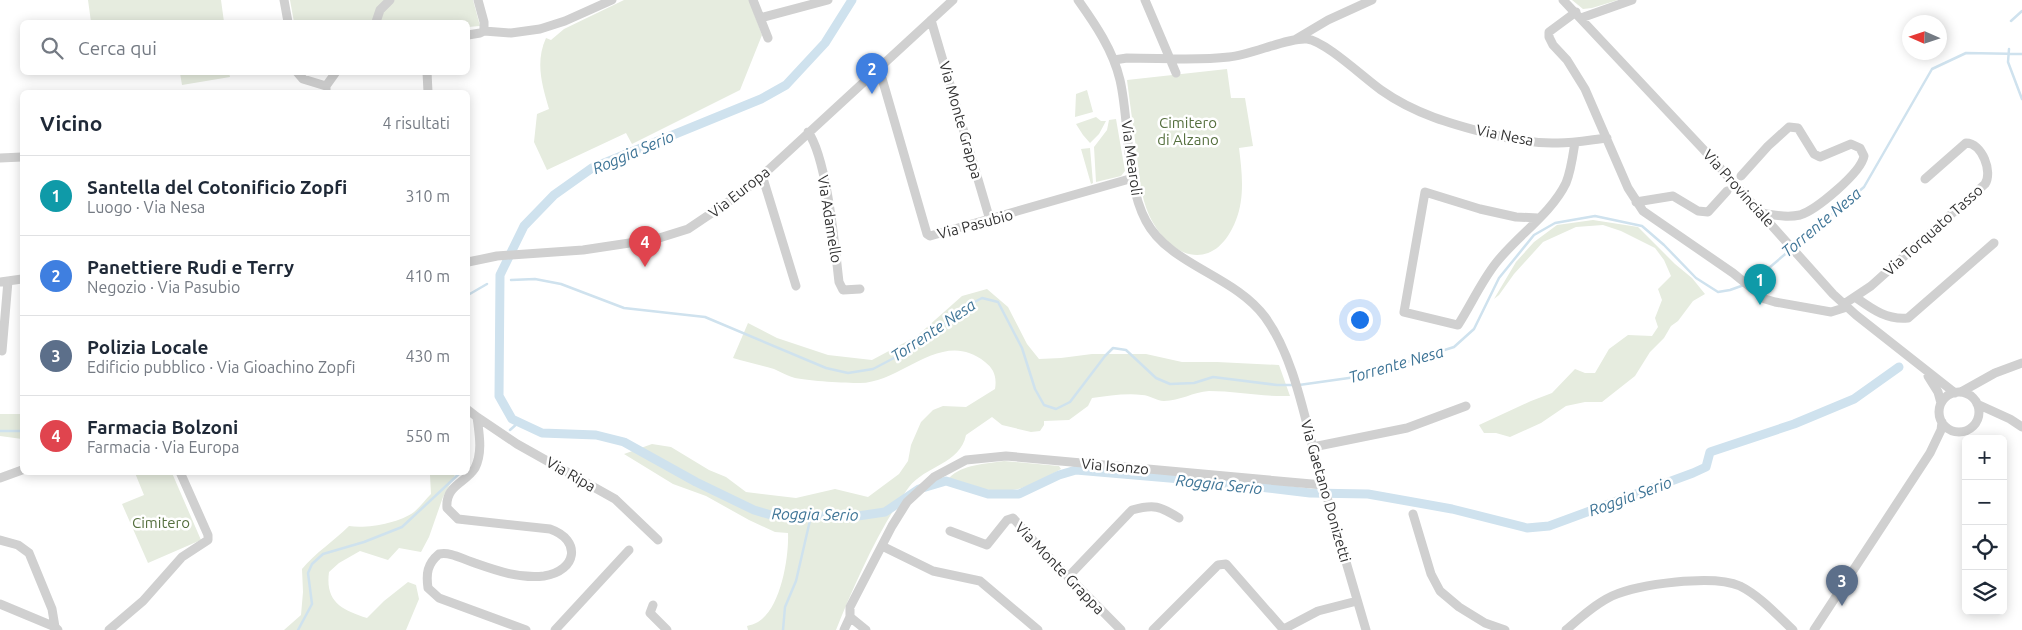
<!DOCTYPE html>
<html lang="it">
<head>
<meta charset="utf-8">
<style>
  body { margin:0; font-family:Ubuntu,sans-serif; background:#f6f6f7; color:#1f2937 }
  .controls { position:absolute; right:15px; bottom:15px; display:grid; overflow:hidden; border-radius:8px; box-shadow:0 2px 12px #0003 }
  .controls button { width:45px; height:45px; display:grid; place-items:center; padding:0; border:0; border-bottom:1px solid #e0e1e3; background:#fff; color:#1f2937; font:25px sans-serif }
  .compass { position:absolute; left:1902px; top:15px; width:45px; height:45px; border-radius:50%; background:#fff; box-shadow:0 2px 12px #0003; rotate:273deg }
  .you { position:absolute; left:1359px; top:319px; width:18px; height:18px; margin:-12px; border:4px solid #fff; border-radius:50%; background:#1a73e8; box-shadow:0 0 0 8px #1a73e833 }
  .badge { display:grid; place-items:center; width:32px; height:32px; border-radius:50%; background:#e63946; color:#fff; font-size:16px; font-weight:700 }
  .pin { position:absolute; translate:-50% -41px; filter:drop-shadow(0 1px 2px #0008) }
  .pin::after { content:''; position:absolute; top:26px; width:18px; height:15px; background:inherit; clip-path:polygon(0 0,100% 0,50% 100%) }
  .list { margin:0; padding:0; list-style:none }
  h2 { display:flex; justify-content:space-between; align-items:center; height:65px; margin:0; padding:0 20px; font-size:21px }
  h2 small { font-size:16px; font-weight:400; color:#747a83 }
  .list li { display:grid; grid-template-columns:32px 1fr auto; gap:15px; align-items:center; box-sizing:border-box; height:80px; padding:0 20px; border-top:1px solid #e0e1e3 }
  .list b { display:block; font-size:19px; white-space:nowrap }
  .list p { margin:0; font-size:16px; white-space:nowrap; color:#747a83 }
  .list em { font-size:16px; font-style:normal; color:#747a83 }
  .icon { flex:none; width:28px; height:28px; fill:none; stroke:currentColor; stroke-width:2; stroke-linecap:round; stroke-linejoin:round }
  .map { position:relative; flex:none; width:2022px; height:630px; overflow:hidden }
  .search { position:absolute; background:#fff; box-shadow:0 2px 12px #0003; left:20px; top:20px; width:450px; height:55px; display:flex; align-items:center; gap:12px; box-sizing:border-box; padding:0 18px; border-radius:8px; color:#747a83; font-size:19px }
  .panel { position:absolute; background:#fff; box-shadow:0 2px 12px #0003; left:20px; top:90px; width:450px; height:385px; border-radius:8px }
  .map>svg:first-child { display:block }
  .green { fill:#e6ecdf }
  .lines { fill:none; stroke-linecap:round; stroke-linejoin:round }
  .stream { stroke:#cfe2ee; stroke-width:2.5 }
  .canal { stroke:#cfe2ee; stroke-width:9 }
  .minor { stroke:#d0d0d0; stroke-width:9 }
  .labels { text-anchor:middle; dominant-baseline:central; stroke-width:5; stroke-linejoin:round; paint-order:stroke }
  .street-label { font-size:15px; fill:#333; stroke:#fff }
  .park-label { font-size:15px; fill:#56703f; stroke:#fff }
  .water-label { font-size:16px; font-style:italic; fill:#3f7597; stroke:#fff }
</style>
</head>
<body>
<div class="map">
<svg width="2022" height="630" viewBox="0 0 2022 630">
  <rect width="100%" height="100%" fill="#fff"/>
  <!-- green -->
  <path class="green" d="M88,0H221L224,22H91Z
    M290,0H473L480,26L468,27V22H294Z
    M624,0H749L762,35L740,90L632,144L626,133L547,170L534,142L537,114L549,109C542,85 535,62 546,38L551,40L564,29Z
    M1572,0H1618L1592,8L1583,9Z
    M1227,69L1231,98H1245L1253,146L1239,148C1242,172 1245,197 1236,220C1215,274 1170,260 1149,215C1141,197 1139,176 1137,156C1134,131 1130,105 1127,80Z
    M180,73H229L230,77L182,85Z
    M1087,90L1093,112L1075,117L1076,94Z
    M1096,117L1101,121H1106L1099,134L1090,143L1083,135L1076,124Z
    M1116,119L1125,171L1121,176L1096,182L1094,147L1107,130L1109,120Z
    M1090,148L1093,183L1091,184L1081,149Z
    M1593,220L1638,227L1675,264L1692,278L1705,294L1693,301L1678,321L1671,326L1664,338L1650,352L1635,376L1602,402H1585L1566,406L1541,423L1510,437L1496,433H1484L1479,425L1531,401L1552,393L1575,369L1585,373H1595L1609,349L1628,335L1652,336L1658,327L1655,318L1662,300L1658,289L1671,276L1664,260L1655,248L1621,231L1603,225L1576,227L1543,242L1514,274L1499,295L1494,299L1516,262L1534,242L1557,225Z
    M987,289L1008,307L1027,344L1039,359L1061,358L1092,354H1146L1182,362H1217L1279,365L1290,396C1262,397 1236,391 1209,391C1193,392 1180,401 1164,401C1156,401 1150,395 1142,395C1126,393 1108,396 1092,398L1088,406L1069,420L1044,421V425L1040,431L1031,432L1002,425L992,417L966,435C960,464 925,466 909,487C880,526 854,585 836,630H748L747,626C750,625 755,624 758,622C781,608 789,557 788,533L775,532L749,520L706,496L673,484L624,454L652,444L671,447L709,470L726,477L746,492L796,498L835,489L868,497L899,474L908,461L911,445L921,422L933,410L943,406L966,407L995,389C997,377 994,369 985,362C942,327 902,383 860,383C845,383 810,381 795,378C788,376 781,372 774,369C760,365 747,362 733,358L748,323L777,338L828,355L872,360L917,336L962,296Z
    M0,414H22V439L0,436Z
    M1004,461L1059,466L1061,469C1052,474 1028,487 1018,489C996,494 968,487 949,478C963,464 985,464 1004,461Z
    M433,472L456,473L443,497L429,537L421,552L399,548L388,560L360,551L339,563L329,572C325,602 342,610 367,618L384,601L408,582L416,585L419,599L406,630H284L301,615L303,592L302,569C315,553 334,541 349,526C367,529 399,523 414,512C420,507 425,500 431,494L430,475Z
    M135,473H172L201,540L148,563L122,504L144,495Z"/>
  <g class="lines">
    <!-- stream -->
    <path class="stream" d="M2011,21L2022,11
      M2009,49L2008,62L2022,99
      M511,280L535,279L561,284L624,308L705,317L826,368L848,373L873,369L913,348L953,318L965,307L982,298L998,302L1022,348L1035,389L1044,405L1056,409L1070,402L1105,356L1113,348L1126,350L1156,378L1170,384L1194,383L1213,377L1277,385H1294
      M1748,282L1763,273L1864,187L1932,69L1966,53L2022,54
      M468,295L487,284
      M1299,385L1363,376L1454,347L1474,329L1499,278L1534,235L1555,223L1595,216L1642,226L1664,245L1696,278L1718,292L1730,290L1744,285
      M510,430L519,422
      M0,431H22
      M298,630L312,604L308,573L312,564L323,554L364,542L402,527L461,472
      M783,630L785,607L796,581L811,516"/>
    <!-- canal -->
    <path class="canal" d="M852,0L825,43L786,85L761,99L592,168L554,195L524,226L500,275L499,396L512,419L542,433L596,435L624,442L696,482L754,510L771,515L851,517L885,512L919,489L946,481L988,494H1019L1059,475L1076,470L1216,482L1310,493L1368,494L1452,509L1527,528L1549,526L1693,473L1706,467L1710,452L1794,424L1854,399L1899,367"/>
    <!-- minor -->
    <path class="minor" d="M284,0L288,22
      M478,0L484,22V31
      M753,0L768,38
      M1078,0C1095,24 1113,50 1120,80C1130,123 1125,182 1146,221C1169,265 1234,275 1265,317C1294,357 1304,416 1317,463C1333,519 1350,574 1366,630
      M1145,0L1176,73
      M1563,0L1704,150L1833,294L1856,315L1955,393
      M1576,12L1553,29L1549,32V37L1553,45L1567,60L1585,89L1628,188L1643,211L1733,273L1765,299L1775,302L1831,312L1847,307
      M760,18L828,0
      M1581,18L1632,0
      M931,20L990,220
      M376,22L380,10L390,0
      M468,35L480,33L484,31L511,33L540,29L565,21L612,0
      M1296,39L1328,20L1372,0
      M1114,60L1127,58C1161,58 1196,61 1229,57C1251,55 1289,37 1307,39C1325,41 1364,78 1381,90C1415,114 1451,124 1490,134C1512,139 1535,144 1558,143C1574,143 1590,140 1607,138
      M879,68L927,234L930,236L1133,178
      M297,72L303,79L326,86
      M427,72L428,92
      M326,92V86L336,72
      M808,132C827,158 835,248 839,282L843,290L860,289
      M0,158L22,157
      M762,175L796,286
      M1741,176L1768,146L1789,127L1798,128L1814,154L1820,157L1851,144L1860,148L1864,156C1861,173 1816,210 1800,215C1787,218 1774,215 1761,213
      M1636,202L1673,196L1698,211L1708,212L1727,191
      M1538,218L1516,217L1480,209L1425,192L1404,312L1458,325C1471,305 1481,282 1496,263C1517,236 1551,214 1566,183C1571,171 1573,155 1575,142
      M468,262L497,256L583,250L656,239L688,229L740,194L765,173L953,0
      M0,282L22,279
      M1855,297C1872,309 1886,320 1908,318L1994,243
      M1844,304L1871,286L1985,184C1993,172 1982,143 1966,143L1925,179
      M2,351L8,281
      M1928,376L1938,392L1941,403
      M1961,392L1995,373L2022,363
      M1939 412a20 20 0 1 1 40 0a20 20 0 1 1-40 0Z
      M1977,404L2010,419L2022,427
      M468,410L477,417C479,433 483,452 475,468C466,483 445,485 447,508L458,519L550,529C582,540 577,571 544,576C519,579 495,570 472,562C460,558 451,552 439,554C427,564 426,574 428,588L439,598L526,630
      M477,417L517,444L615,499L658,540
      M1313,447L1407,428L1466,406
      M0,478L22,470
      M1413,514L1431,574L1440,591L1459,607L1485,623L1505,630
      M950,531L987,545L1007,520L1013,518L1039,547L1121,630
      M0,540L18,545L29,553L52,609L55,627L58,630
      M882,546L933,571L980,581L1038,630
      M1068,577L1132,510C1154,504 1160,506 1179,518
      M0,604L55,627
      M653,605L650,613L667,630
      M850,617L866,630
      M109,630L143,601L182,557L208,540V535L180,472
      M555,630L629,550
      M844,630L850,617V607L892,526L907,502L934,477L966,460L1006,456L1323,485
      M1153,630L1218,565L1226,564L1283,629
      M1282,630L1318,611L1357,601
      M1566,630C1580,618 1595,604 1612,596C1639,584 1713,574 1740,586C1760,596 1777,615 1793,630
      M1814,630L1930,453L1941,430L1942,422"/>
  </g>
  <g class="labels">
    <!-- street labels -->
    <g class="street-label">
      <text transform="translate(961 120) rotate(74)">Via Monte Grappa</text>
      <text transform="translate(1505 135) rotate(11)">Via Nesa</text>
      <text transform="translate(1132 158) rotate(82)">Via Mearoli</text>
      <text transform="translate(1739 188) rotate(48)">Via Provinciale</text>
      <text transform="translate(739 192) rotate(-38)">Via Europa</text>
      <text transform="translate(830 219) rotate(81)">Via Adamello</text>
      <text transform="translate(975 224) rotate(-15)">Via Pasubio</text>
      <text transform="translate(1933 230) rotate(-42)">Via Torquato Tasso</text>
      <text transform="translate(1115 466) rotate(5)">Via Isonzo</text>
      <text transform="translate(571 474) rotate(30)">Via Ripa</text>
      <text transform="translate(1326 491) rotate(74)">Via Gaetano Donizetti</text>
      <text transform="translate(1060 568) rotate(46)">Via Monte Grappa</text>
    </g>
    <!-- park labels -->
    <g class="park-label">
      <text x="1188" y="122">Cimitero<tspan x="1188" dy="17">di Alzano</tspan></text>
      <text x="161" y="522">Cimitero</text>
    </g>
    <!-- water labels -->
    <g class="water-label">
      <text transform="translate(633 152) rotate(-23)">Roggia Serio</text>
      <text transform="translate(1821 222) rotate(-40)">Torrente Nesa</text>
      <text transform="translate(933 330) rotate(-34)">Torrente Nesa</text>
      <text transform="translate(1396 364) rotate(-16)">Torrente Nesa</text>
      <text transform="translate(1219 484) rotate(6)">Roggia Serio</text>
      <text transform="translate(1630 496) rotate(-20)">Roggia Serio</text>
      <text transform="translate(815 514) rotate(1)">Roggia Serio</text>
    </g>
  </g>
</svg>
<div class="controls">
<button>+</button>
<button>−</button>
<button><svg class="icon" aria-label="locate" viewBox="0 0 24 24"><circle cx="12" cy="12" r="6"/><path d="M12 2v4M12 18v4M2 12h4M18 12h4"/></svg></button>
<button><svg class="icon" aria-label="layers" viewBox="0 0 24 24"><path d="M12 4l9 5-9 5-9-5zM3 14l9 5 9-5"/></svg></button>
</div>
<svg class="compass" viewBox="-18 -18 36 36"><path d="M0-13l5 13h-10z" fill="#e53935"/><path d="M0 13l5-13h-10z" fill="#747a83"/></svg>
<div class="you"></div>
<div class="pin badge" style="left:1760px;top:305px;background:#0f9aa8">1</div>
<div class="pin badge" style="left:872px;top:94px;background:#3f7fe0">2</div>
<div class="pin badge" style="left:1842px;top:606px;background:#5c6f8a">3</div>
<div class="pin badge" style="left:645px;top:267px;background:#e0444e">4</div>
<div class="search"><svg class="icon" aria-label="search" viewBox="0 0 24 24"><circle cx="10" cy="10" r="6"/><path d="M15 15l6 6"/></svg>Cerca qui</div>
<section class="panel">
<h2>Vicino<small>4 risultati</small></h2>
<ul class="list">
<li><span class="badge" style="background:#0f9aa8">1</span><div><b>Santella del Cotonificio Zopfi</b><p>Luogo · Via Nesa</p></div><em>310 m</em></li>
<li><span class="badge" style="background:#3f7fe0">2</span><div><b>Panettiere Rudi e Terry</b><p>Negozio · Via Pasubio</p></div><em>410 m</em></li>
<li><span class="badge" style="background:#5c6f8a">3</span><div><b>Polizia Locale</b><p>Edificio pubblico · Via Gioachino Zopfi</p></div><em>430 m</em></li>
<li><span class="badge" style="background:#e0444e">4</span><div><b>Farmacia Bolzoni</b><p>Farmacia · Via Europa</p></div><em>550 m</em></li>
</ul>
</section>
</div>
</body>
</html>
